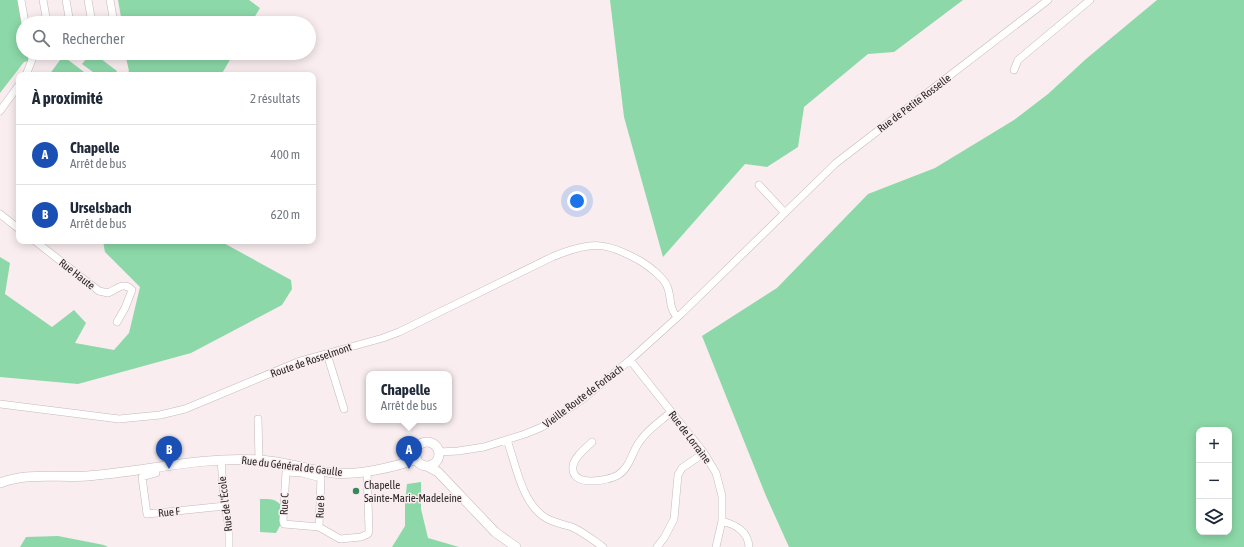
<!DOCTYPE html>
<html lang="fr">
<head>
<meta charset="utf-8">
<style>
  body { margin:0; font-family:"Asap Condensed",sans-serif; background:#f2f2f3; color:#1f2937 }
  .controls { position:absolute; right:12px; bottom:12px; display:grid; overflow:hidden; border-radius:8px; box-shadow:0 2px 10px #0003 }
  .controls button { width:36px; height:36px; display:grid; place-items:center; padding:0; border:0; border-bottom:1px solid #e0e1e3; background:#fff; color:#1f2937; font:20px sans-serif }
  .you { position:absolute; left:577px; top:201px; width:14px; height:14px; margin:-10px; border:3px solid #fff; border-radius:50%; background:#1a73e8; box-shadow:0 0 0 6px #1a73e833 }
  .badge { display:grid; place-items:center; width:26px; height:26px; border-radius:50%; background:#111827; color:#fff; font-size:13px; font-weight:700 }
  .pin { position:absolute; translate:-50% -33px; filter:drop-shadow(0 1px 2px #0008) }
  .pin::after { content:''; position:absolute; top:21px; width:14px; height:12px; background:inherit; clip-path:polygon(0 0,100% 0,50% 100%) }
  .popup { position:absolute; left:366px; top:371px; width:86px; height:52px; box-sizing:border-box; display:grid; place-content:center; border-radius:8px; background:#fff; filter:drop-shadow(0 1px 3px #0005); font-size:13px; white-space:nowrap; color:#747a83 }
  .popup b { font-size:15px; color:#1f2937 }
  .popup::after { content:''; position:absolute; left:50%; top:100%; margin-left:-8px; border:8px solid transparent; border-top-color:#fff }
  .list { margin:0; padding:0; list-style:none }
  h2 { display:flex; justify-content:space-between; align-items:center; height:52px; margin:0; padding:0 16px; font-size:17px }
  h2 small { font-size:13px; font-weight:400; color:#747a83 }
  .list li { display:grid; grid-template-columns:26px 1fr auto; gap:12px; align-items:center; box-sizing:border-box; height:60px; padding:0 16px; border-top:1px solid #e0e1e3 }
  .list b { display:block; font-size:15px; white-space:nowrap }
  .list p { margin:0; font-size:13px; white-space:nowrap; color:#747a83 }
  .list em { font-size:13px; font-style:normal; color:#747a83 }
  .icon { flex:none; width:22px; height:22px; fill:none; stroke:currentColor; stroke-width:2; stroke-linecap:round; stroke-linejoin:round }
  .map { position:relative; flex:none; width:1244px; height:547px; overflow:hidden }
  .search { position:absolute; background:#fff; box-shadow:0 2px 10px #0003; left:16px; top:16px; width:300px; height:44px; display:flex; align-items:center; gap:10px; box-sizing:border-box; padding:0 14px; border-radius:22px; color:#747a83; font-size:15px }
  .panel { position:absolute; background:#fff; box-shadow:0 2px 10px #0003; left:16px; top:72px; width:300px; height:172px; border-radius:8px }
  .map>svg:first-child { display:block }
  .green { fill:#8cd8a8; fill-rule:evenodd }
  .lines { fill:none; stroke-linecap:round; stroke-linejoin:round }
  .minor-casing { stroke:#c4b9bb; stroke-width:8 }
  .major-casing { stroke:#c4b9bb; stroke-width:10 }
  .minor { stroke:#fff; stroke-width:7 }
  .major { stroke:#fff; stroke-width:9 }
  .poi-dot { fill:#368859; stroke:#f9edef; stroke-width:1.5 }
  .labels { text-anchor:middle; dominant-baseline:central; stroke-width:3; stroke-linejoin:round; paint-order:stroke }
  .street-label { font-size:11px; fill:#2a2627; stroke:#f9edef }
  .poi-label { font-size:11px; fill:#2a2627; stroke:#f9edef; text-anchor:start }
</style>
</head>
<body>
<div class="map">
<svg width="1244" height="547" viewBox="0 0 1244 547">
  <rect width="100%" height="100%" fill="#f9edef"/>
  <!-- green -->
  <path class="green" d="M0,0H24L29,23H23V53H62L24,62L0,93Z
    M118,0H249L260,8L251,23H122Z
    M610,0H963L894,52L868,54L804,107L798,147L767,167L745,164L663,257L624,117Z
    M1157,0H1244V547H789L766,496L702,336L777,288L868,194L935,168L1014,120L1048,94L1086,59ZM1199,430H1229V532H1199Z
    M91,53H93L117,71L114,75H97L82,64Z
    M125,53H234L221,75H126L129,71Z
    M63,56L88,75H49Z
    M103,241H220L291,280L292,289L282,305L191,353L78,384L0,377V257L10,263L5,294L52,327L74,310L86,323L75,343L114,350L129,333L140,287L105,252Z
    M421,482V509L428,538L459,547H392L405,526V503L407,484Z
    M260,499C269,499 275,498 282,506V522L276,533L260,532Z
    M58,536L104,545L108,547H20L26,537Z"/>
  <g class="lines">
    <!-- minor casing -->
    <g class="minor-casing">
      <path id="minor" d="M21,0L25,23
        M43,0L47,23
        M66,0L70,23
        M88,0L92,23
        M110,0L114,23
        M1014,70L1018,60L1090,0
        M26,75L32,60L31,53
        M0,111L19,85
        M759,185L785,213
        M0,214L19,229
        M35,241L99,291L108,293C117,289 124,281 132,290L125,308L117,322
        M327,354L344,409
        M630,360L704,453L716,473L722,496V521L716,547
        M0,404L119,419L160,415L185,409L300,361L383,338L399,332L552,257C591,241 606,241 642,262C650,267 664,278 667,286C672,297 668,307 677,317
        M258,419L259,460
        M507,440C516,465 522,504 546,518C554,523 563,524 572,527C583,532 593,540 603,547
        M592,442C586,448 574,457 573,466C570,488 608,481 618,475C630,468 632,451 640,441C648,429 661,421 671,412
        M439,452L458,451L484,447L525,434L542,427L583,399L630,360L681,314L836,163L1048,0
        M221,460L224,499L229,528V547
        M155,467L156,473L142,477L147,514L225,506
        M303,469L302,473L286,472L283,521L284,524L319,527
        M302,473L321,478L319,527L340,539L361,537L368,534L369,531L367,471
        M722,521C736,525 748,531 749,547
        M657,547L664,538L674,519L678,475L682,468L704,453"/>
    </g>
    <!-- major casing -->
    <g class="major-casing">
      <path id="major" d="M415 454a12 12 0 1 1 24 0a12 12 0 1 1-24 0Z
        M427,466L438,472L495,532L516,547
        M0,483C28,472 57,478 87,476C144,472 201,456 259,460C284,461 308,470 333,473C356,476 395,467 417,459"/>
    </g>
    <!-- minor -->
    <use href="#minor" class="minor"/>
    <!-- major -->
    <use href="#major" class="major"/>
  </g>
  <!-- markers -->
  <circle class="poi-dot" cx="356" cy="491" r="4"/>
  <g class="labels">
    <!-- street labels -->
    <g class="street-label">
      <text transform="translate(914 103) rotate(-37)">Rue de Petite Rosselle</text>
      <text transform="translate(77 274) rotate(38)">Rue Haute</text>
      <text transform="translate(311 360) rotate(-19)">Route de Rosselmont</text>
      <text transform="translate(583 396) rotate(-37)">Vieille Route de Forbach</text>
      <text transform="translate(690 437) rotate(53)">Rue de Lorraine</text>
      <text transform="translate(292 466) rotate(7)">Rue du Général de Gaulle</text>
      <text transform="translate(225 504) rotate(-97)">Rue de l'École</text>
      <text transform="translate(284 504) rotate(-87)">Rue C</text>
      <text transform="translate(320 507) rotate(-88)">Rue B</text>
      <text transform="translate(169 512) rotate(-6)">Rue F</text>
    </g>
    <!-- poi labels -->
    <g class="poi-label">
      <text x="364" y="485">Chapelle<tspan x="364" dy="13">Sainte-Marie-Madeleine</tspan></text>
    </g>
  </g>
</svg>
<div class="controls">
<button>+</button>
<button>−</button>
<button><svg class="icon" aria-label="layers" viewBox="0 0 24 24"><path d="M12 4l9 5-9 5-9-5zM3 14l9 5 9-5"/></svg></button>
</div>
<div class="you"></div>
<div class="pin badge" style="left:409px;top:469px;background:#1a4fb4">A</div>
<div class="popup"><b>Chapelle</b>Arrêt de bus</div>
<div class="pin badge" style="left:169px;top:469px;background:#1a4fb4">B</div>
<div class="search"><svg class="icon" aria-label="search" viewBox="0 0 24 24"><circle cx="10" cy="10" r="6"/><path d="M15 15l6 6"/></svg>Rechercher</div>
<section class="panel">
<h2>À proximité<small>2 résultats</small></h2>
<ul class="list">
<li><span class="badge" style="background:#1a4fb4">A</span><div><b>Chapelle</b><p>Arrêt de bus</p></div><em>400 m</em></li>
<li><span class="badge" style="background:#1a4fb4">B</span><div><b>Urselsbach</b><p>Arrêt de bus</p></div><em>620 m</em></li>
</ul>
</section>
</div>
</body>
</html>
